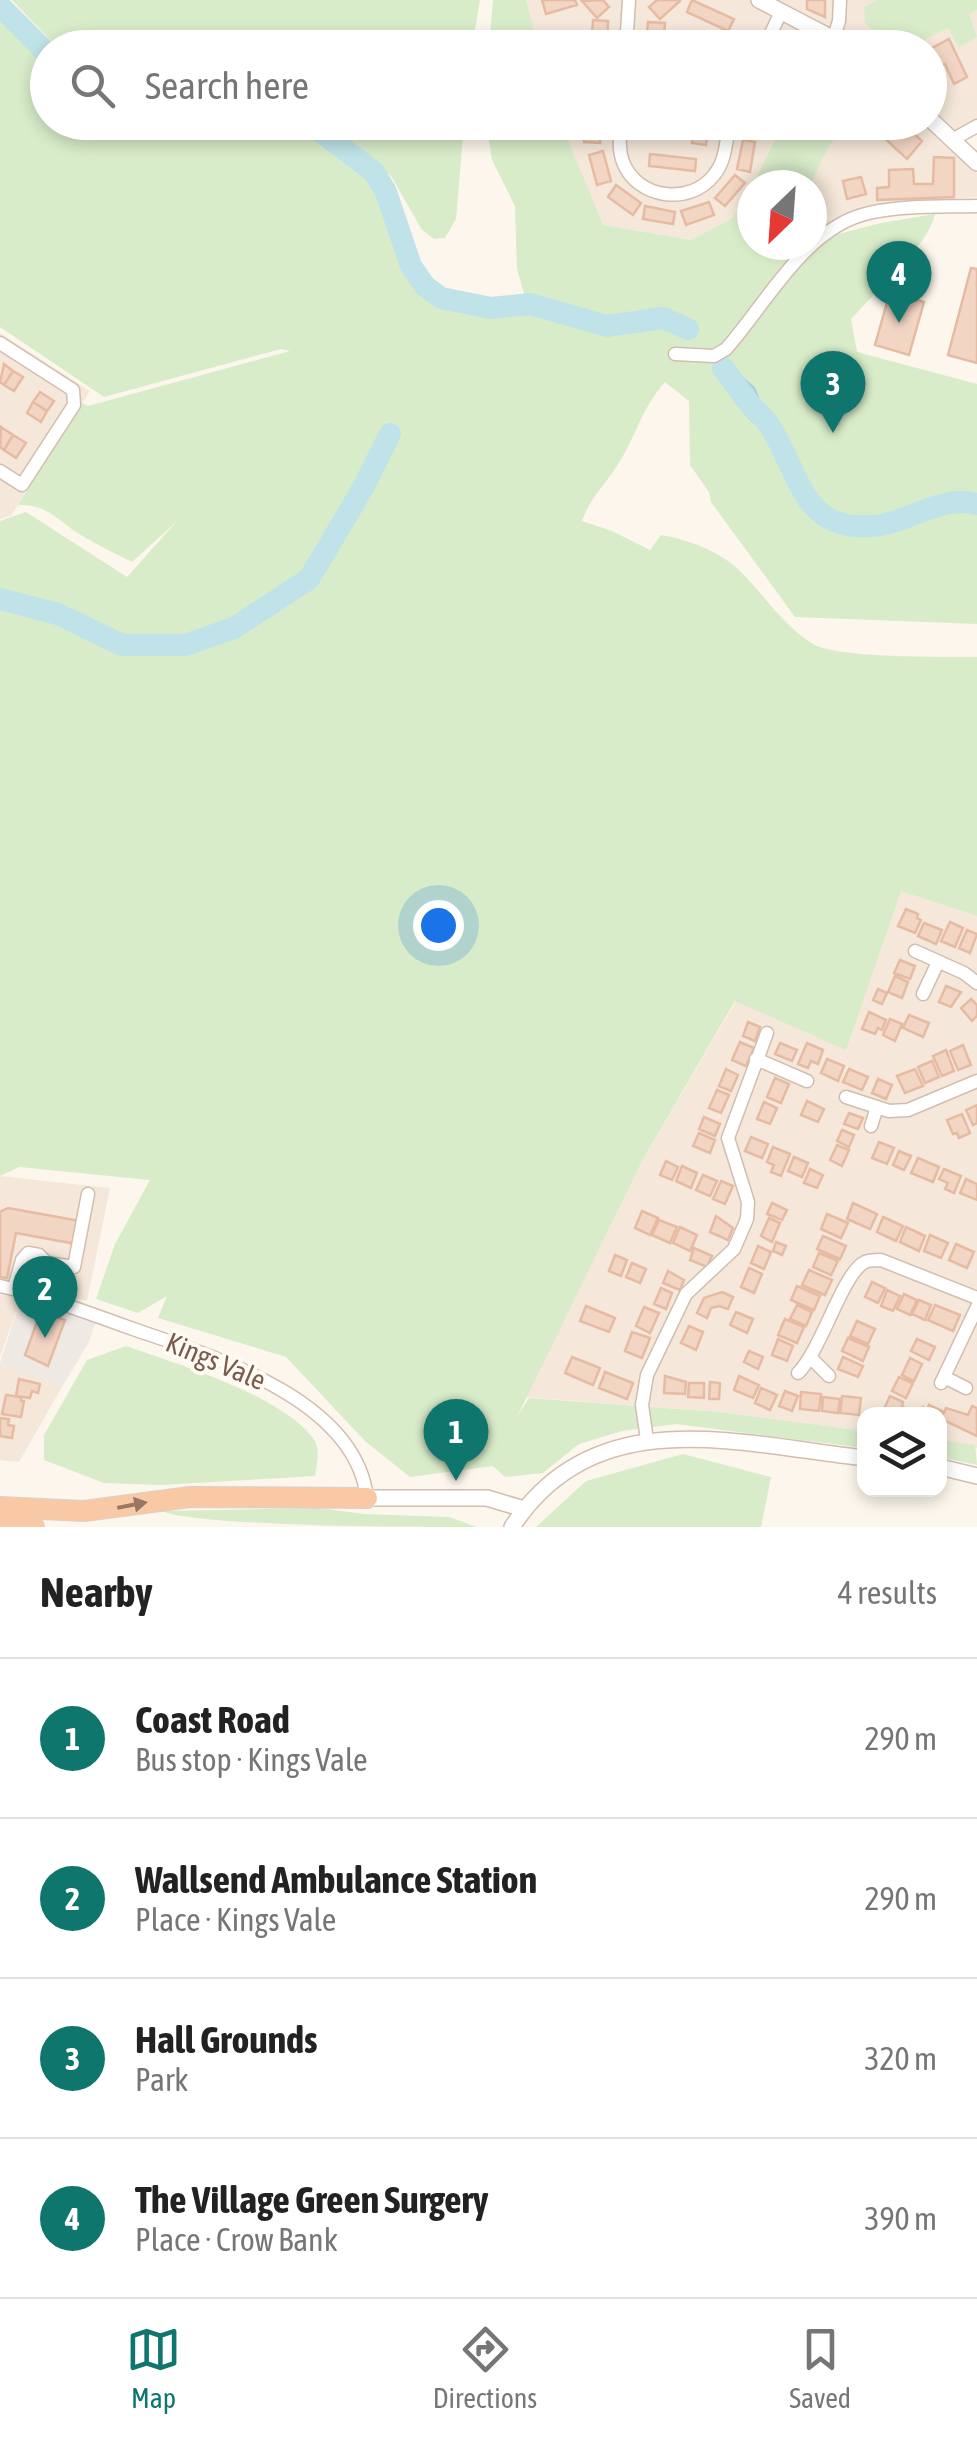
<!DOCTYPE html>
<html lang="en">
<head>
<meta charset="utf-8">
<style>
  body { margin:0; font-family:"Asap Condensed",sans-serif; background:#f6f6f6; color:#222 }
  .controls { position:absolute; right:30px; bottom:30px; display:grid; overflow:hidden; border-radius:20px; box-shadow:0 5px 15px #0003 }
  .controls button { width:90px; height:90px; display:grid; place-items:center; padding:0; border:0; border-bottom:2px solid #e0e0e0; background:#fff; color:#222; font:50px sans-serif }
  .compass { position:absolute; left:737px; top:170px; width:90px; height:90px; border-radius:50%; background:#fff; box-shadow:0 5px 15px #0003; rotate:205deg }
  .you { position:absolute; left:438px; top:925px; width:35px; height:35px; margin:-25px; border:8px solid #fff; border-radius:50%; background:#1a73e8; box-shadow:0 0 0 15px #1a73e833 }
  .badge { display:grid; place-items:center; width:65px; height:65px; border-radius:50%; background:#0f766e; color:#fff; font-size:32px; font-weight:700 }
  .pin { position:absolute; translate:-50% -82px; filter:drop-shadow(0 2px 5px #0008) }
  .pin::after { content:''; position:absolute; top:52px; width:35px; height:30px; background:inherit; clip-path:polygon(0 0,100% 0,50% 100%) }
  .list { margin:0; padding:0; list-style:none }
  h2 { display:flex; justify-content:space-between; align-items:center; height:130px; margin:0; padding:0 40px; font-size:42px }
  h2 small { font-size:32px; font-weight:400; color:#767676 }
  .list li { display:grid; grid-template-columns:65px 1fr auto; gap:30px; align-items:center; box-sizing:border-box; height:160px; padding:0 40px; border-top:2px solid #e0e0e0 }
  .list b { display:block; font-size:38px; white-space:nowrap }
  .list p { margin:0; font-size:32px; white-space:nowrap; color:#767676 }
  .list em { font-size:32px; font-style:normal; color:#767676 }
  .icon { flex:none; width:55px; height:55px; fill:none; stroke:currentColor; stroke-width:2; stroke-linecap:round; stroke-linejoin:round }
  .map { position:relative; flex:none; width:977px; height:1527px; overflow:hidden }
  .search { position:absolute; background:#fff; box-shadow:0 5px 15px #0003; left:30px; right:30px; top:30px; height:110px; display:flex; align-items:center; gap:25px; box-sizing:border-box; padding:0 35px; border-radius:55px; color:#767676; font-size:38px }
  .sheet { height:770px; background:#fff }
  nav { display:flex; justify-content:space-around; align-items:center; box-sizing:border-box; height:140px; border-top:2px solid #e0e0e0; background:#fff; font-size:28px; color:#767676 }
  nav a { display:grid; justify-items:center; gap:5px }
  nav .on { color:#0f766e }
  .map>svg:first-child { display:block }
  .residential { fill:#f5e8da }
  .industrial { fill:#efe9e4 }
  .green { fill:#d8ecc9 }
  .water { fill:#bfe3e8; stroke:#a5d3da; stroke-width:2.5 }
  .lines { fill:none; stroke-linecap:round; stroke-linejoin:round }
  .river { stroke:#bfe3e8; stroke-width:22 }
  .building { fill:#f3d5c3; stroke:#e6bba3; stroke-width:2.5 }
  .minor-casing { stroke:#d1beb0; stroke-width:15 }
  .tertiary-casing { stroke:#d1beb0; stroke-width:18 }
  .trunk-casing { stroke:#dad1cd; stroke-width:22 }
  .minor { stroke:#fff; stroke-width:12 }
  .tertiary { stroke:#fff; stroke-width:15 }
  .trunk { stroke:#f9c8a4; stroke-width:20 }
  .oneway { fill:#9a7763 }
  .labels { text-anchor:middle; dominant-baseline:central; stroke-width:8; stroke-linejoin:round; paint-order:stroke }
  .street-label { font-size:28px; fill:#7a5c4d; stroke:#fffaf3 }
</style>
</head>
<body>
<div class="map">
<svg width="977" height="1527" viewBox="0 0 977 1527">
  <rect width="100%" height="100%" fill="#fdf6ec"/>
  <!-- residential -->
  <path class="residential" d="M526,0H977V119L945,139L977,173V197L887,203L858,210L812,237L810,185L829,146L850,123L930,122V48L539,47Z
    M561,123H783L758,177L732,218L691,240L602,225Z
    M0,333L90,391L11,516L0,519Z
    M901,890L977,916V1448L940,1440V1414H864V1431L720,1412L523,1397L642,1161L736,1001Z
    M0,1176L110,1188L87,1301L0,1281Z
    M0,1295L22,1296L0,1357Z
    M0,1363L62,1387L19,1462L0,1460Z"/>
  <!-- industrial -->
  <path class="industrial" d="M22,1296L96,1321L89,1342L62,1387L0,1363Z"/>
  <!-- green -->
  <path class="green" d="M12,0H480L472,47L58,48Z
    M493,0H526L539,47H489Z
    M877,0H977V10L969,14L977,37L959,47L948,28L909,47H888L865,23L864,7Z
    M0,13L47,61L48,122L300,123L357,165L375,183L398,254L411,278L434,301L448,308L475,312L530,314L517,269L515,206L492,160L486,123H561L603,225L691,240L732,218L752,187V245H812V241L881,223L935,214C929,241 904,257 894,283L882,286L851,319L857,352L977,384V624L795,617L711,502L709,492L690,465L689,401L665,382C641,409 636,437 617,466C604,486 590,498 582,521L612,531L650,550L661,535C688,540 717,550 738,569C764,594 783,627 815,645C841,658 943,657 977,657V916L901,891L846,1050L735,1001L642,1161L517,1417L529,1398L720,1412L864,1431V1448L676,1424L622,1431L579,1444L543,1473L505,1477L493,1466L410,1477L365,1441L286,1357L158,1318L167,1296L138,1313L96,1299L115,1244L150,1180L19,1167L0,1176V521L26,512L127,577L177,521L132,562C115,553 97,545 81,535C57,521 49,504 18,505L82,403L88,406L290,351L281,349L104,397L0,327Z
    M329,123H464L456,219L445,238L434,239L422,230L391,176Z
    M783,123H850L829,146L810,185H753Z
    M126,1346C177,1364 281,1395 313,1438C321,1449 317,1463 315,1476L160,1485L104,1483L44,1460V1435L87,1360Z
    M940,1440L975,1445L977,1465L940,1457Z
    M683,1454L771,1477L761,1527H536L586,1481Z
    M319,1508L364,1514L449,1517L477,1527C416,1527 203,1527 161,1511Z"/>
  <!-- water -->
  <path class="water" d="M727,365L754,388L768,422L755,418L752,421L735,401L719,371Z"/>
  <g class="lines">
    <!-- river -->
    <path class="river" d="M0,6L48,54
      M308,122L374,172L386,192L411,266L425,286L441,298L491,308L530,304L607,326L663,318L688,329
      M723,368C733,380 741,394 751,405C758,413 766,419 771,428C801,476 803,537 881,525C913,519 943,495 977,504
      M0,599L58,614L122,645H185L234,628L309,579L363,488L390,434"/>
  </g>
  <!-- building -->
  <path class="building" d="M542,0H575L577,5L546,14Z
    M603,0L609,7L597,18L582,1Z
    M657,0H679L680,1L660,19L649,7Z
    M692,0L734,19L728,31L687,12Z
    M807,0H825V17L807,9Z
    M593,20L608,21L607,48H591Z
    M648,22L665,23L663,47L646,45Z
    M949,39L967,77L954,84L945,64L932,70L930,65V49Z
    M585,122H601L600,143L584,142Z
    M642,122H658L657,136L642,135Z
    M696,122H709L706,145L692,143Z
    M750,122H762L757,139L745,135Z
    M894,122H901L922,141L907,159L882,136Z
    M743,140L755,142L750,172L737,169Z
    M603,151L611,181L597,185L589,155Z
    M650,154L696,159L695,171L649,166Z
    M934,157L954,158V197L877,200V188L889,187V170L913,169L914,184H933Z
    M735,175L745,183L725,206L715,198Z
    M861,177L866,194L847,199L843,181Z
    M616,185L641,203L633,215L608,197Z
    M709,202L714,215L686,225L681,211Z
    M645,206L675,212L673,224L643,219Z
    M971,268L977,269V363L948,355Z
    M890,292L924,302L909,355L875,345Z
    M4,364L13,371L4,385L0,382Z
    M13,371L23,377L14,391L4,385Z
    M40,392L54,401L47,411L33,402Z
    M33,402L47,411L41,422L27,413Z
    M1,427L13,435L4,450L0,447Z
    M13,435L26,443L16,458L4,450Z
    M906,909L918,914L917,918L921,920L915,933L898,926Z
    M950,922L963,928L955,947L941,941Z
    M924,923L942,930L936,944L918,936Z
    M967,930L977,934L970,953L959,948Z
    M900,960L915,966L910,979L894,973Z
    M895,976L908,982L902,998L888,992Z
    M946,986L961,992L951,1007L939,1002Z
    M878,989L887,993L882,1004L873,1000Z
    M971,999L977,1005V1016L972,1021L961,1008Z
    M869,1012L886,1020L882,1030L878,1028L875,1034L862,1029Z
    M909,1015L929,1023L923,1037L903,1028Z
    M890,1019L902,1024L895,1041L883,1035Z
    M748,1022L760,1027L755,1041L743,1036Z
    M740,1042L754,1048L746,1066L732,1060Z
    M780,1043L797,1050L792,1061L775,1054Z
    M807,1043L823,1050L818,1064L811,1061L808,1068L798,1064Z
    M963,1045L971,1065L958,1070L950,1051Z
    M946,1050L954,1071L942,1076L933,1056Z
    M827,1059L844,1066L838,1081L821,1073Z
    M932,1061L939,1077L925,1083L918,1067Z
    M726,1069L738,1075L731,1091L719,1086Z
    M849,1069L868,1077L862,1090L843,1082Z
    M915,1069L923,1086L905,1093L897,1076Z
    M775,1078L789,1084L781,1103L767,1097Z
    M878,1079L892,1085L886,1099L872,1093Z
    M717,1090L729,1095L721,1113L709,1108Z
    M807,1101L824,1109L818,1122L801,1115Z
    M764,1102L777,1108L770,1124L757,1119Z
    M977,1105V1123L973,1125L966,1110Z
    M849,1113L863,1118L858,1129L844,1124Z
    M962,1114L970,1133L959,1138L957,1133L953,1134L947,1120Z
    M704,1117L720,1124L715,1136L699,1129Z
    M842,1130L854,1135L849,1147L837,1141Z
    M699,1133L715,1140L710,1153L693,1146Z
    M751,1137L768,1144L762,1158L745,1151Z
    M879,1142L894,1148L887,1164L872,1158Z
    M837,1145L849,1150L842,1166L830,1160Z
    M773,1147L790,1154L781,1176L771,1172L774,1165L767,1162Z
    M899,1151L911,1156L904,1170L893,1165Z
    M794,1157L808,1163L802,1177L788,1171Z
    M918,1158L939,1167L933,1182L911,1173Z
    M666,1161L678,1167L672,1180L660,1175Z
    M682,1166L697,1173L691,1188L676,1181Z
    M810,1169L823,1175L817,1188L804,1183Z
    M944,1169L961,1176L954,1193L945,1189L948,1183L939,1179Z
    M703,1175L717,1181L710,1196L696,1190Z
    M966,1179L977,1184V1200L960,1193Z
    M721,1181L733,1186L725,1204L713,1199Z
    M772,1203L787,1210L782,1220L767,1214Z
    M853,1203L877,1214L870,1229L847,1219Z
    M8,1208L80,1221L76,1244L16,1233L7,1278L0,1277V1212Z
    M642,1211L658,1218L650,1235L635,1228Z
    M827,1214L848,1223L841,1238L821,1229Z
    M716,1216L733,1228L728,1240L710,1232Z
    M883,1217L903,1226L896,1241L877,1232Z
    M769,1218L780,1223L772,1242L761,1236Z
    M659,1220L677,1227L670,1243L652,1235Z
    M680,1227L697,1235L690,1251L673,1243Z
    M906,1227L925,1236L919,1251L900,1242Z
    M930,1235L948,1243L941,1258L924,1251Z
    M823,1236L846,1246L840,1259L817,1249Z
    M776,1242L786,1246L782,1255L773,1251Z
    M956,1244L974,1252L967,1268L949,1260Z
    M758,1246L771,1252L764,1269L751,1263Z
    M694,1248L712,1256L707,1267L690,1260Z
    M819,1253L838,1261L831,1275L813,1267Z
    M615,1255L627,1260L621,1276L609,1271Z
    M632,1263L646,1269L640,1283L626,1277Z
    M749,1268L762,1274L754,1293L741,1287Z
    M809,1270L832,1280L825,1295L802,1285Z
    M668,1271L684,1280L680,1290L663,1283Z
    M872,1282L885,1288L878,1303L865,1297Z
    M797,1286L820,1296L814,1310L791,1300Z
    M661,1288L672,1293L666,1309L654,1304Z
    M887,1290L900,1296L893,1311L881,1306Z
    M722,1292L733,1297L728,1309L719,1306L711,1308L707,1318L697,1313L704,1298Z
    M904,1294L917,1300L910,1315L897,1309Z
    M919,1300L931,1305L925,1320L912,1314Z
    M797,1305L812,1312L806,1326L790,1319Z
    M935,1305L960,1315L953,1331L928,1320Z
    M586,1306L615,1318L609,1332L580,1321Z
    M644,1307L659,1313L650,1333L636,1326Z
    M41,1311L65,1320L48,1366L25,1355Z
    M736,1312L753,1319L747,1333L730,1325Z
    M785,1319L804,1327L797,1343L778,1335Z
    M857,1321L875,1329L868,1344L850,1336Z
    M689,1326L703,1332L696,1350L681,1343Z
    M632,1332L650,1338L642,1358L625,1351Z
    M848,1338L869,1347L863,1361L842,1351Z
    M778,1339L793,1346L787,1361L772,1355Z
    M917,1339L935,1347L929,1360L911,1351Z
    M749,1351L763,1357L758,1369L744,1362Z
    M572,1357L600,1368L593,1385L565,1373Z
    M843,1357L863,1366L858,1377L838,1369Z
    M910,1358L922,1364L914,1381L902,1375Z
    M605,1372L633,1383L627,1399L599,1388Z
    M665,1376L686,1382L685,1394L664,1393Z
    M739,1376L759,1385L753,1398L734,1390Z
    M899,1377L913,1383L906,1398L892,1391Z
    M19,1379L40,1384L38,1393L32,1391L30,1398L16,1396Z
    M710,1382L720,1383L719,1399H709Z
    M689,1383H704V1398L688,1397Z
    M761,1388L777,1395L770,1410L755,1403Z
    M785,1391L798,1396L792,1411L779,1406Z
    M801,1392L821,1394L819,1411L800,1409Z
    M6,1395L21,1397V1401H24L21,1417L2,1414Z
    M842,1396L861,1398L859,1415L840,1413Z
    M890,1396L903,1402L902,1406L914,1414L883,1411Z
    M823,1397L840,1399L838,1413L822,1411Z
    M929,1405L942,1411L940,1417L919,1414L923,1407L927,1410Z
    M972,1406L977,1408V1436L941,1419L946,1408L968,1415Z
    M0,1418L9,1419L8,1425L14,1426L12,1438L0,1436Z"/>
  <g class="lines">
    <!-- minor casing -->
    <g class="minor-casing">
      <path id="minor" d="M834,37L839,21L840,0
        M626,48L629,0
        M764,48L781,12
        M621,122C620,136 618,149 623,162C637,199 690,206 714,175C726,161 726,140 730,122
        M952,140L977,126
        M0,343L73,390L74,405L22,485L0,471
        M675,354L714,356L726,349C767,303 805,227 869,213C904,205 942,207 977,206
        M915,951L964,973L977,983
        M923,994L938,962
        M756,1059L807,1081
        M846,1097L889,1111L908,1110L977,1081
        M871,1126L877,1107
        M0,1286L27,1292C64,1304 100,1317 136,1330C215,1357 356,1400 367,1498
        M14,1288L22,1260L28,1253L39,1255L47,1263L74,1267L88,1194
        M812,1359L829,1376
        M798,1373C822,1349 843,1272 865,1262C869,1260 877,1260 881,1260L977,1298
        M944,1377L966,1388
        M941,1383L977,1307
        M647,1440L642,1405L647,1375L686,1294L734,1249L747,1219L748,1202L728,1138L767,1033"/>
    </g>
    <!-- tertiary casing -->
    <g class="tertiary-casing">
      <path id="tertiary" d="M759,0L851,48
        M930,119L977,163
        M940,1467L977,1476
        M367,1498H487L524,1509
        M512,1527C595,1400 739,1444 864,1458"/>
    </g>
    <!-- trunk casing -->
    <g class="trunk-casing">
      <path id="trunk" d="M0,1507L84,1511L190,1497L367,1498
        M0,1523L34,1527"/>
    </g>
    <!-- minor -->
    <use href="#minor" class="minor"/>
    <!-- tertiary -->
    <use href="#tertiary" class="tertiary"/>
    <!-- trunk -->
    <use href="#trunk" class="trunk"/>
  </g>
  <!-- one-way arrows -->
  <defs><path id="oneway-solid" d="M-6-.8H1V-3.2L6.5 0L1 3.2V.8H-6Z" transform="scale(2.5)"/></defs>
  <use class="oneway" href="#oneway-solid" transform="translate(132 1505) rotate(-11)"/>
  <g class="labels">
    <!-- street labels -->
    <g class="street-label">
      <text transform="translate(216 1361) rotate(23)">Kings Vale</text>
    </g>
  </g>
</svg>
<div class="controls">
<button><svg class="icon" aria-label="layers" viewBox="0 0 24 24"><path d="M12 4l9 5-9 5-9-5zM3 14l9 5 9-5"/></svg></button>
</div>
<svg class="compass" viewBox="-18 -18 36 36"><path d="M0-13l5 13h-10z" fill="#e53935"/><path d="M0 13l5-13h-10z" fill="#767676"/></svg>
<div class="you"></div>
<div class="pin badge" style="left:456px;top:1481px">1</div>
<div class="pin badge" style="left:45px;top:1338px">2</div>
<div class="pin badge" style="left:833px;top:433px">3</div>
<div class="pin badge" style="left:899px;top:323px">4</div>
<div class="search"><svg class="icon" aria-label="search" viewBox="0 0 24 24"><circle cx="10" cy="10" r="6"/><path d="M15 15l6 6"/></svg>Search here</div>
</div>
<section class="sheet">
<h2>Nearby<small>4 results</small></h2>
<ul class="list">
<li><span class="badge">1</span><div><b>Coast Road</b><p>Bus stop · Kings Vale</p></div><em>290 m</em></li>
<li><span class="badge">2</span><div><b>Wallsend Ambulance Station</b><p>Place · Kings Vale</p></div><em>290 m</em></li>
<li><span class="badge">3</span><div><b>Hall Grounds</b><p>Park</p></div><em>320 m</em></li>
<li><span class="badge">4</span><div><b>The Village Green Surgery</b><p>Place · Crow Bank</p></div><em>390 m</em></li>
</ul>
</section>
<nav>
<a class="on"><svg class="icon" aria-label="map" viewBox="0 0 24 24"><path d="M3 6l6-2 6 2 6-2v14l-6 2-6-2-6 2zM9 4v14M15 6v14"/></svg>Map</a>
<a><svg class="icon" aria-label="directions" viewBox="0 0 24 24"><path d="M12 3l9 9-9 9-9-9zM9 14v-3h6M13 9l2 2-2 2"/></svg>Directions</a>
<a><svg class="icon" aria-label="saved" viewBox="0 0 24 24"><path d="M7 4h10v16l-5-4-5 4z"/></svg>Saved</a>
</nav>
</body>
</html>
